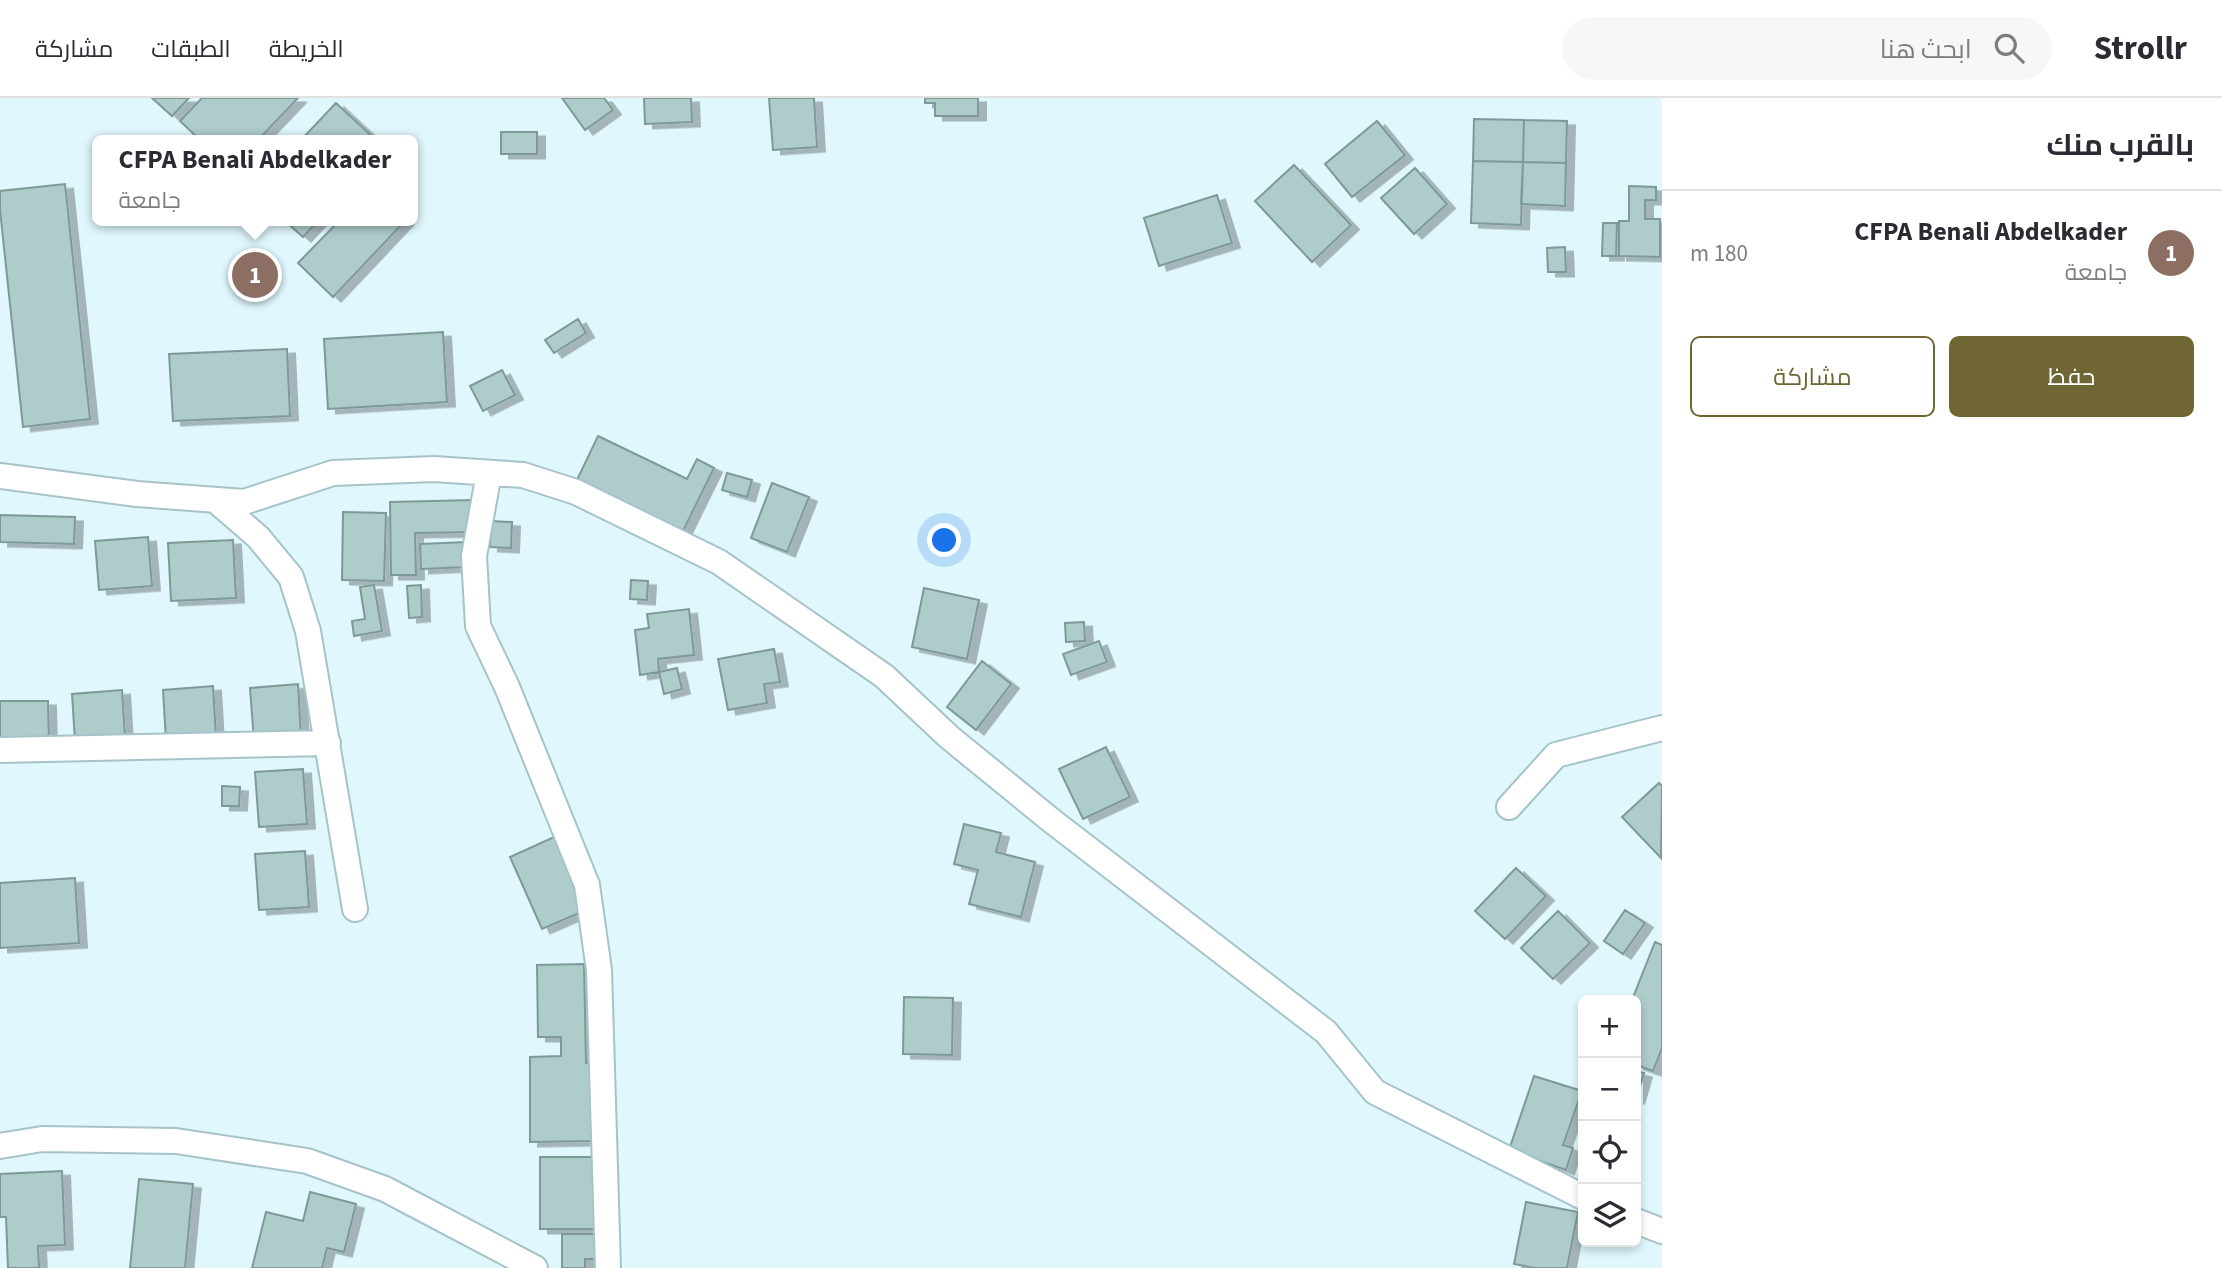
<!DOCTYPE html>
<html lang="ar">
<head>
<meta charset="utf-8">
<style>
  body { margin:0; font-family:"Source Sans 3",Cairo,sans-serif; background:#f7f7f7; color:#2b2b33; direction:rtl }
  .controls { position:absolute; right:21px; bottom:21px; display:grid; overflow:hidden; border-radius:10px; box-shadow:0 4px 10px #0003 }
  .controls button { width:63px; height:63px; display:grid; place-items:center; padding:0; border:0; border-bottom:2px solid #e1e1e2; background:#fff; color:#2b2b33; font:35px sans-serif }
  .you { position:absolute; left:945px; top:443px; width:24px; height:24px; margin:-18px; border:5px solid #fff; border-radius:50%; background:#1a73e8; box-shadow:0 0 0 10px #1a73e833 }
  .badge { display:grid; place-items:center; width:46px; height:46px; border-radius:50%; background:#6f6633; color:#fff; font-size:23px; font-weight:700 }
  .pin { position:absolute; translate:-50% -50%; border:4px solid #fff; box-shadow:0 2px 7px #0006 }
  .popup { position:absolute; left:92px; top:37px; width:326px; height:91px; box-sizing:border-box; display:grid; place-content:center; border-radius:10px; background:#fff; filter:drop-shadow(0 2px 5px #0005); font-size:23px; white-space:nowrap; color:#7c7c81 }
  .popup b { font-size:26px; color:#2b2b33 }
  .popup::after { content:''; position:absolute; left:50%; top:100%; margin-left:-14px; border:14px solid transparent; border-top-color:#fff }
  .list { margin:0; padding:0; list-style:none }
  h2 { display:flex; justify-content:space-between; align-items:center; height:91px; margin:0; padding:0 28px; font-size:30px }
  h2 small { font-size:23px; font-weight:400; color:#7c7c81 }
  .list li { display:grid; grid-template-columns:46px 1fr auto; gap:21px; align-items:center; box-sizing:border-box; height:126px; padding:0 28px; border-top:2px solid #e1e1e2 }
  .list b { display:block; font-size:26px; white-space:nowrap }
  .list p { margin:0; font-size:23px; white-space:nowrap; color:#7c7c81 }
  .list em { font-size:23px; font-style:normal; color:#7c7c81 }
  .actions { display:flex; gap:14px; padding:21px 28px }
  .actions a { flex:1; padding:16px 0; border:2px solid #6f6633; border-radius:10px; text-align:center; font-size:24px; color:#6f6633 }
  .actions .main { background:#6f6633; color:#fff }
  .icon { flex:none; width:38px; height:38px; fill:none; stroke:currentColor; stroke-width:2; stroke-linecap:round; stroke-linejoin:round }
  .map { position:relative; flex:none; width:1662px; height:1170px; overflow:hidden; direction:ltr }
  header { display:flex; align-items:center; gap:42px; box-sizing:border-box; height:98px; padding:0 35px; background:#fff; border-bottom:2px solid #e1e1e2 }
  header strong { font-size:33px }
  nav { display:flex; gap:38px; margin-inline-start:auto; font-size:24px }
  .search { width:490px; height:63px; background:#f7f7f7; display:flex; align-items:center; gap:18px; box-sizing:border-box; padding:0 24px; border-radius:38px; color:#7c7c81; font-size:26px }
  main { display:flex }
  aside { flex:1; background:#fff }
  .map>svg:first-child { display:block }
  .building { fill:#aeccca; stroke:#7e9a98; stroke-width:2; filter:url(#shadow) }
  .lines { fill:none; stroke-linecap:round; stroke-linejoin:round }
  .minor-casing { stroke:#a7c3ca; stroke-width:28 }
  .minor { stroke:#fff; stroke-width:24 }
</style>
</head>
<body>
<header>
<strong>Strollr</strong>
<div class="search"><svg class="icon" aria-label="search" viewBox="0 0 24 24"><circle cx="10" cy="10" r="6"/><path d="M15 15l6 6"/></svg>ابحث هنا</div>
<nav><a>الخريطة</a><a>الطبقات</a><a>مشاركة</a></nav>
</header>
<main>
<aside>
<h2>بالقرب منك<small></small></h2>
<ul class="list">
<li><span class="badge" style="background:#8d6e63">1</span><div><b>CFPA Benali Abdelkader</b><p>جامعة</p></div><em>180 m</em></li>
</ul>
<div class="actions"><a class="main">حفظ</a><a>مشاركة</a></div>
</aside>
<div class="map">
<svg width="1662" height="1170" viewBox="0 0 1662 1170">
  <defs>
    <filter id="shadow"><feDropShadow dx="8" dy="4.5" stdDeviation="0" flood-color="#0004"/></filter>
  </defs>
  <rect width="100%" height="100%" fill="#dff7fd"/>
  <!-- building -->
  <path class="building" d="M152,0H189L172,18Z
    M202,0H298L258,42H200L180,23Z
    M562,0H604L613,12L585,32Z
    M644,0H691L692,24L645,26Z
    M769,0H814L817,49L773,52Z
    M925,0H978V18H935V5H925Z
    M336,5L376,42H301Z
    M1474,21L1524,22L1523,64L1473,63Z
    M1524,22L1567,23L1566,65L1523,64Z
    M1377,23L1405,57L1352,99L1325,66Z
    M501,34H537V56H501Z
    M1473,63L1523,64L1521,127L1471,125Z
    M1523,64L1566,65L1565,108L1521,106Z
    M1294,67L1351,127L1312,164L1255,103Z
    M1415,70L1447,106L1414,136L1381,100Z
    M65,86L90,321L23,329L0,112V93Z
    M1629,88L1656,89V102H1645V121H1660V159L1619,158V123H1629Z
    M1217,97L1232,145L1159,168L1144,120Z
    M285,123H318L303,139Z
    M339,123H405L333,199L298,165Z
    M1603,125H1617L1616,158H1602Z
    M1565,149L1566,174H1548L1547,150Z
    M578,221L586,235L554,255L545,242Z
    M443,234L447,304L328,311L324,241Z
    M287,251L290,318L173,323L169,256Z
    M502,272L515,297L483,313L470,288Z
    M598,338L687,381L697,361L714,370L681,437L575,386Z
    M727,375L752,382L747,399L722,392Z
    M772,385L809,399L787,454L751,440Z
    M474,402L475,434L415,435L416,477H391L390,404Z
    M343,414L386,415L384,483L342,482Z
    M0,417L75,419L74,446L0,444Z
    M491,423L512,424L511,450L490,449Z
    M148,439L152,488L99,492L95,443Z
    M233,442L236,500L171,503L168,445Z
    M467,444V469L421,471L420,446Z
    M631,482L648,483L647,502L630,501Z
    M374,487L382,533L354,538L352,523L365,521L360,489Z
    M421,487L422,519L409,520L407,488Z
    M924,490L979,502L967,561L912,549Z
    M689,511L694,557L658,561L659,574L640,577L635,532L649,530L647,516Z
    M1084,524L1085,543L1066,544L1065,525Z
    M1099,543L1107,564L1071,577L1063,556Z
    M774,551L780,584L764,586L767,605L728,612L718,561Z
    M982,563L1011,586L976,632L947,609Z
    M677,570L682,591L664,596L659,574Z
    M298,586L301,639L254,643L250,590Z
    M213,588L216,639L166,643L163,592Z
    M122,592L125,639L75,643L72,596Z
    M0,603H48L49,646L0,647Z
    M1106,649L1130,699L1083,721L1059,671Z
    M303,671L307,726L259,729L255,674Z
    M1659,685L1662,688L1661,760L1622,719Z
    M222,688L240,689L239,708H222Z
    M964,726L1001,735L996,754L1035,764L1021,819L969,806L978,772L954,766Z
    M554,739L586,812L542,831L510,759Z
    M305,753L309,809L259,812L255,756Z
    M1516,770L1546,798L1505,841L1475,813Z
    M75,780L79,845L0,850V785Z
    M1625,812L1645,825L1623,856L1604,843Z
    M1558,813L1590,845L1553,881L1521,850Z
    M1655,844L1662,847V950L1653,973L1636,967V902H1632Z
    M584,866L586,965H592L593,1043L530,1044V959L561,958V939H538L537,867Z
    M904,899L953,900L952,957L903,956Z
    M1636,973L1644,975L1636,1002Z
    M1534,978L1582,993L1563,1047L1573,1050L1566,1072L1509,1052Z
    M540,1059H601V1131H540Z
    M62,1073L65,1147L38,1148L39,1170H8L6,1119H0V1076Z
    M139,1081L193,1086L185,1170H130Z
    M310,1094L356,1106L344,1154L327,1150L322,1170H252L266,1114L303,1123Z
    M1526,1104L1578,1114L1567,1170H1535L1514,1166Z
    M562,1136H602L603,1161H585V1170H562Z"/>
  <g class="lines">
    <!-- minor casing -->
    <g class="minor-casing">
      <path id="minor" d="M489,375L474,458L478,528L507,589L587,787L599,872L608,1170
        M0,378L137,396L244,404L333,375L434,371L523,377L576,394L719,464L884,578L949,639L1052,723L1326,934L1375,994L1583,1099
        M215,402L258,439L291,479L308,533L355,811
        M0,652L328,645
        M1509,709L1556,657L1662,630
        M0,1048L42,1041L176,1043L307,1063L385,1091L535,1170
        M1636,1123L1662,1133"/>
    </g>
    <!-- minor -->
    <use href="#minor" class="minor"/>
  </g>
</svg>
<div class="controls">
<button>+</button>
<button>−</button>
<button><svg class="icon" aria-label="locate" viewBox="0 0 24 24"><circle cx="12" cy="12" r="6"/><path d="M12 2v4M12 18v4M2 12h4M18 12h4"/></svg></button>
<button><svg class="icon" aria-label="layers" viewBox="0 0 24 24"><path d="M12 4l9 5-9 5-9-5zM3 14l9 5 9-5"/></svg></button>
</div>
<div class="you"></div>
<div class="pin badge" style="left:255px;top:177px;background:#8d6e63">1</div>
<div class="popup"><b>CFPA Benali Abdelkader</b>جامعة</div>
</div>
</main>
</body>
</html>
